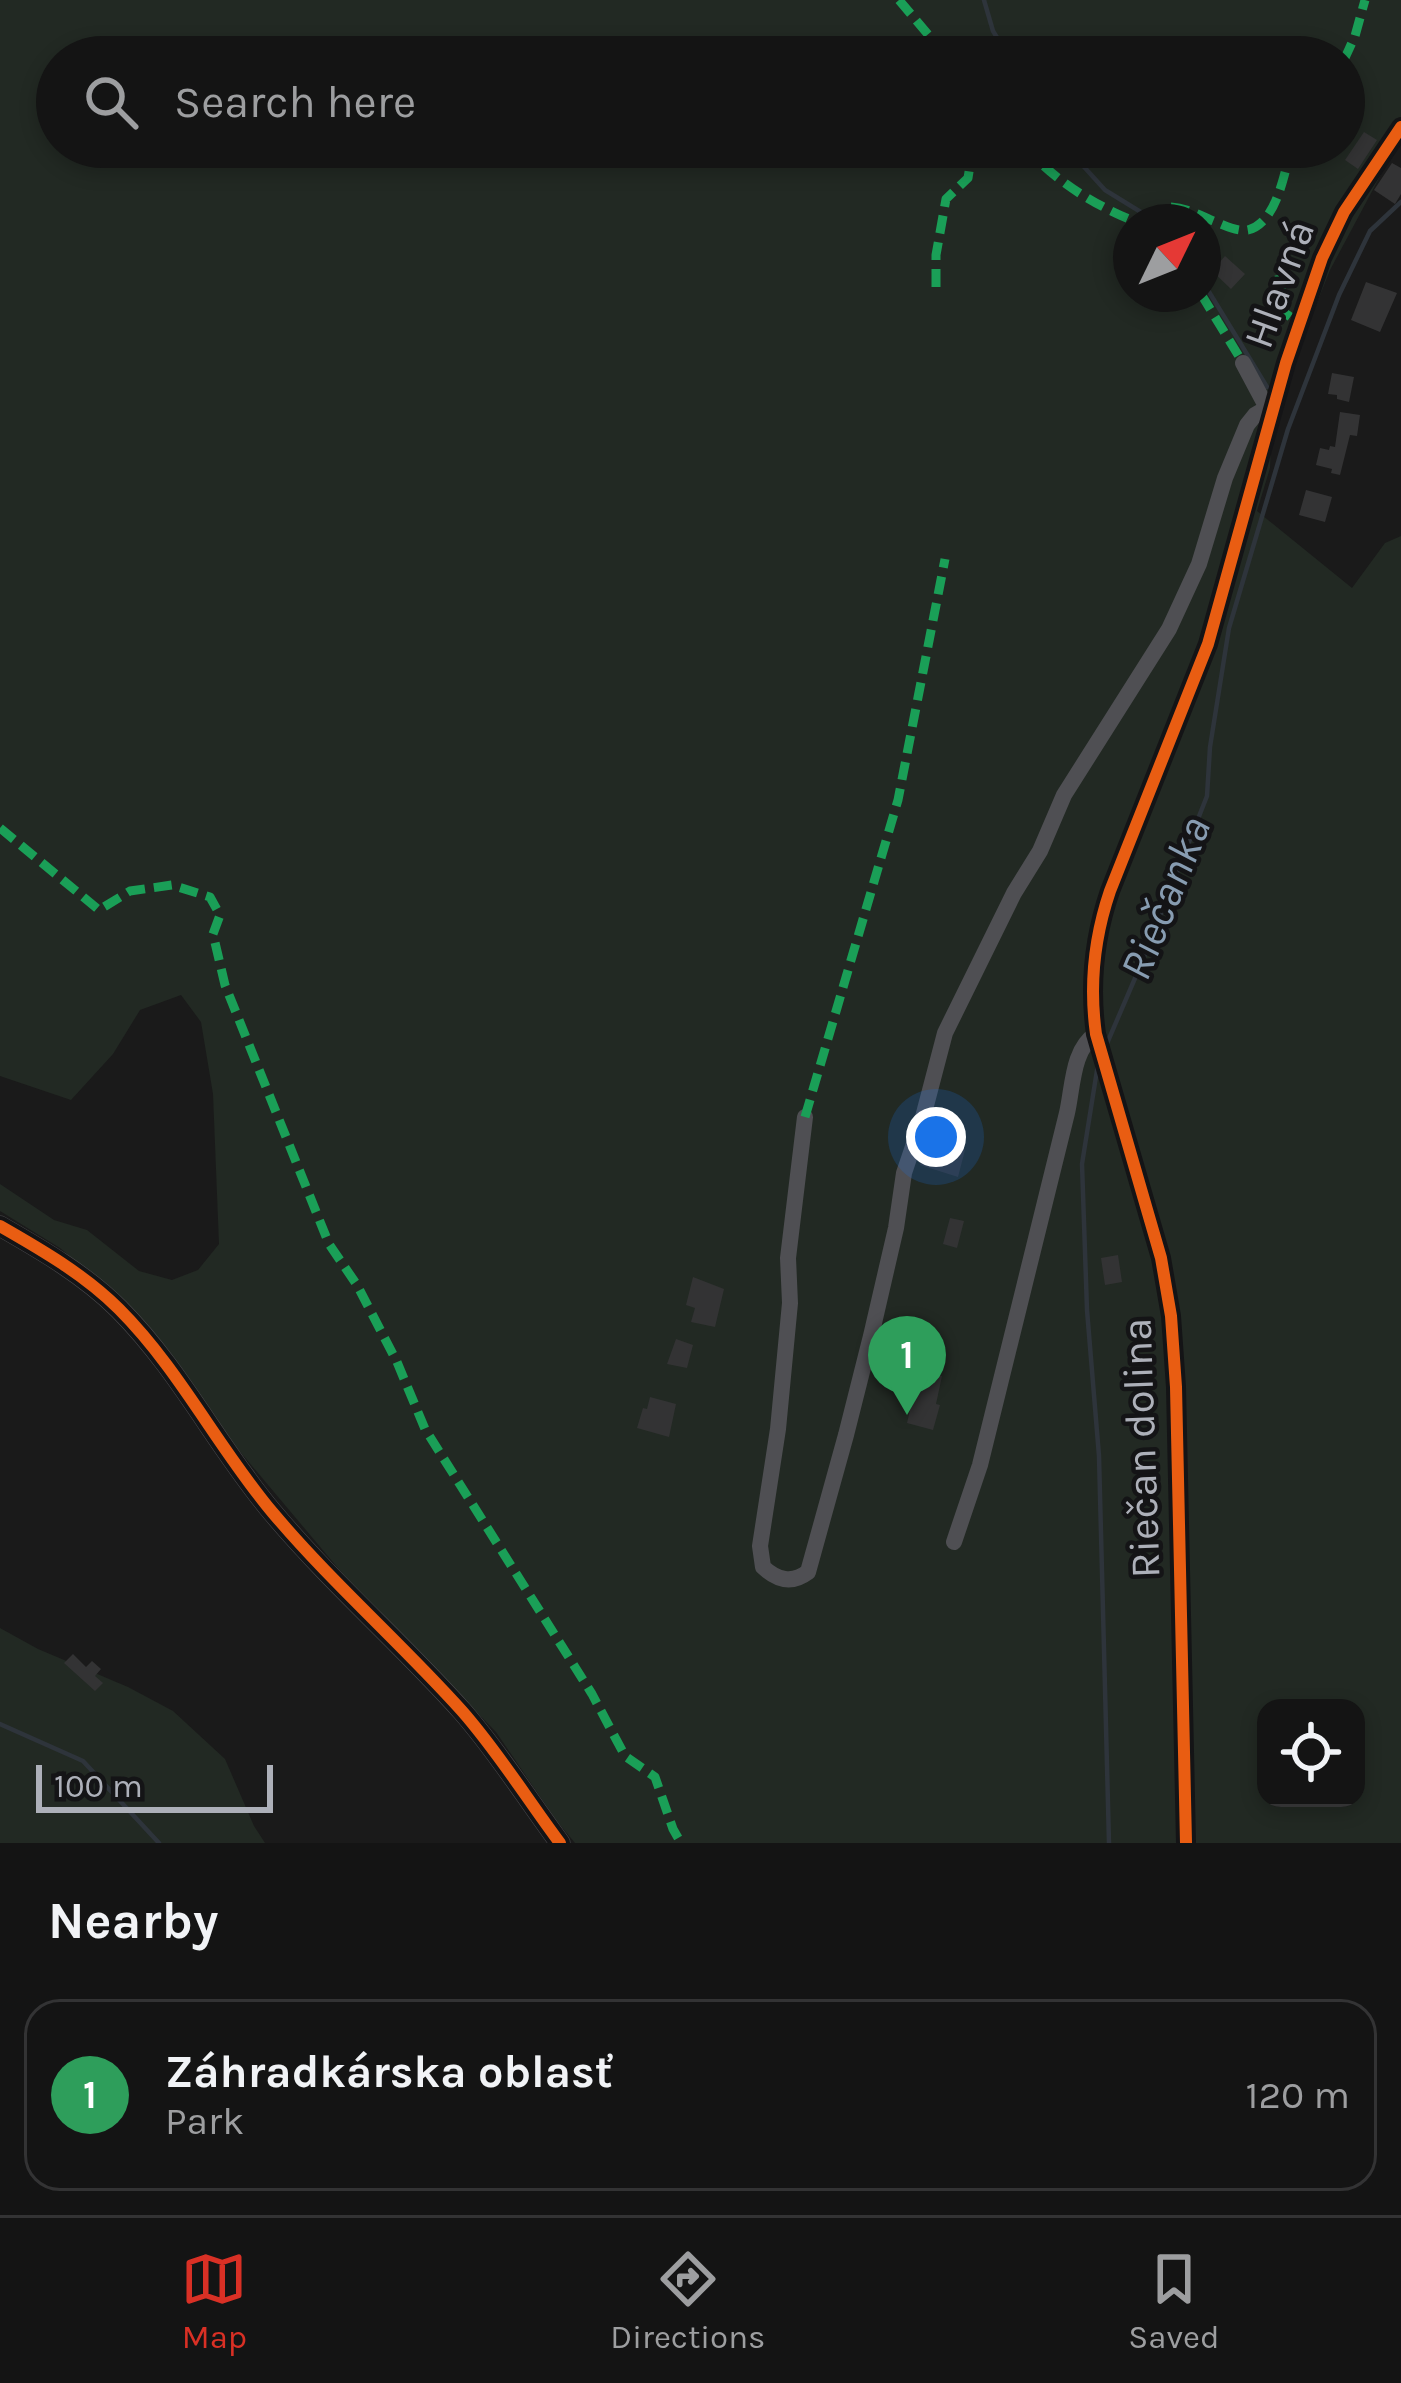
<!DOCTYPE html>
<html lang="en">
<head>
<meta charset="utf-8">
<style>
  body { margin:0; font-family:Karla,sans-serif; background:#212122; color:#f1f3f6 }
  .controls { position:absolute; right:36px; bottom:36px; display:grid; overflow:hidden; border-radius:24px; box-shadow:0 6px 18px #0003 }
  .controls button { width:108px; height:108px; display:grid; place-items:center; padding:0; border:0; border-bottom:3px solid #333334; background:#141414; color:#f1f3f6; font:60px sans-serif }
  .compass { position:absolute; left:1113px; top:204px; width:108px; height:108px; border-radius:50%; background:#141414; box-shadow:0 6px 18px #0003; rotate:47deg }
  .scale { position:absolute; left:36px; bottom:30px; width:237px; box-sizing:border-box; padding-left:12px; border:6px solid #adb0b9; border-top:0; font-size:33px; line-height:42px; white-space:nowrap; color:#adb0b9; -webkit-text-stroke:9px #141416; paint-order:stroke }
  .you { position:absolute; left:936px; top:1137px; width:42px; height:42px; margin:-30px; border:9px solid #fff; border-radius:50%; background:#1a73e8; box-shadow:0 0 0 18px #1a73e833 }
  .badge { display:grid; place-items:center; width:78px; height:78px; border-radius:50%; background:#d93025; color:#fff; font-size:39px; font-weight:700 }
  .pin { position:absolute; translate:-50% -99px; filter:drop-shadow(0 3px 6px #0008) }
  .pin::after { content:''; position:absolute; top:63px; width:42px; height:36px; background:inherit; clip-path:polygon(0 0,100% 0,50% 100%) }
  .list { margin:0; padding:0; list-style:none }
  h2 { display:flex; justify-content:space-between; align-items:center; height:156px; margin:0; padding:0 48px; font-size:51px }
  h2 small { font-size:39px; font-weight:400; color:#9d9ea0 }
  .list li { display:grid; grid-template-columns:78px 1fr auto; gap:36px; align-items:center; box-sizing:border-box; height:192px; margin:0 24px 24px; padding:0 24px; border:3px solid #333334; border-radius:36px }
  .list b { display:block; font-size:45px; white-space:nowrap }
  .list p { margin:0; font-size:39px; white-space:nowrap; color:#9d9ea0 }
  .list em { font-size:39px; font-style:normal; color:#9d9ea0 }
  .icon { flex:none; width:66px; height:66px; fill:none; stroke:currentColor; stroke-width:2; stroke-linecap:round; stroke-linejoin:round }
  .map { position:relative; flex:none; width:1401px; height:1843px; overflow:hidden }
  .search { position:absolute; background:#141414; box-shadow:0 6px 18px #0003; left:36px; right:36px; top:36px; height:132px; display:flex; align-items:center; gap:30px; box-sizing:border-box; padding:0 42px; border-radius:66px; color:#9d9ea0; font-size:45px }
  .sheet { height:372px; background:#141414 }
  nav { display:flex; justify-content:space-around; align-items:center; box-sizing:border-box; height:168px; border-top:3px solid #333334; background:#141414; font-size:33px; color:#9d9ea0 }
  nav a { display:grid; justify-items:center; gap:6px }
  nav .on { color:#d93025 }
  .map>svg:first-child { display:block }
  .green { fill:#222923; fill-rule:evenodd }
  .lines { fill:none; stroke-linecap:round; stroke-linejoin:round }
  .stream { stroke:#2e343b; stroke-width:4.5 }
  .building { fill:#333334 }
  .minor { stroke:#4f4f53; stroke-width:16 }
  .major { stroke:#4c4c4f; stroke-width:21 }
  .quiet { stroke:#1a9f57; stroke-width:9; stroke-dasharray:18 9; stroke-linecap:butt }
  .cycleway-casing { stroke:#141416; stroke-width:20 }
  .cycleway { stroke:#e95d12; stroke-width:12 }
  .labels { text-anchor:middle; dominant-baseline:central; stroke-width:9; stroke-linejoin:round; paint-order:stroke }
  .street-label { font-size:42px; fill:#adb0b9; stroke:#141416 }
  .water-label { font-size:45px; font-style:italic; fill:#879cb1; stroke:#141416 }
</style>
</head>
<body>
<div class="map">
<svg width="1401" height="1843" viewBox="0 0 1401 1843">
  <rect width="100%" height="100%" fill="#1a1a1a"/>
  <!-- green -->
  <path class="green" d="M0,0H1401V137L1330,270L1272,416L1270,468L1257,511L1352,588L1385,543L1401,536V1843H575L556,1820L496,1732L353,1586L221,1429L127,1304L60,1248L0,1211V1184L54,1220L87,1230L139,1271L172,1280L198,1270L219,1244L213,1094L201,1022L181,995L140,1010L113,1054L71,1100L0,1076ZM57,57H1344V147H57ZM1131,222H1203V294H1131ZM1266,1708H1356V1798H1266Z
    M0,1628L38,1649L128,1687L173,1711L225,1759L254,1826L265,1843H0Z"/>
  <g class="lines">
    <!-- stream -->
    <path class="stream" d="M984,0L993,31L1009,57
      M1066,147L1105,190L1157,222
      M1203,282L1267,387
      M1105,1048L1142,962L1207,796L1210,747L1229,628L1288,429L1339,295L1370,231L1401,202
      M1098,1064L1082,1164L1087,1310L1099,1456L1109,1843
      M0,1724L83,1761L159,1843"/>
  </g>
  <!-- building -->
  <path class="building" d="M1364,132L1377,140L1358,169L1345,160Z
    M1392,163L1401,168V194L1395,204L1374,190Z
    M1225,256L1245,274L1231,289L1212,271Z
    M1366,282L1397,293L1380,332L1351,320Z
    M1332,373L1354,377L1349,402L1337,399V395L1328,394Z
    M1340,412L1360,415L1357,436L1350,435L1340,475L1331,473L1332,469L1316,465L1320,448L1329,450L1330,446L1335,447Z
    M1306,490L1332,497L1325,522L1299,515Z
    M937,1128L949,1131L946,1145L965,1150L958,1177L920,1165L925,1152L930,1154Z
    M950,1218L964,1221L957,1248L943,1244Z
    M1118,1255L1122,1282L1105,1285L1101,1258Z
    M693,1277L724,1289L715,1327L691,1322L695,1308L686,1305Z
    M676,1339L693,1345L687,1368L667,1364Z
    M912,1354L930,1359L927,1373L942,1376L936,1404L940,1405L933,1430L907,1423L914,1393L904,1391Z
    M650,1397L676,1404L669,1437L637,1428L643,1408L647,1409Z
    M73,1654L86,1667L92,1661L101,1669L95,1676L103,1683L95,1691L64,1663Z"/>
  <g class="lines">
    <!-- minor -->
    <path class="minor" d="M1243,363L1267,408L1272,410
      M805,1117L788,1258L790,1303L778,1429L760,1546L763,1567C777,1580 792,1584 808,1572L846,1435L871,1336L896,1228L904,1173L923,1117L945,1033L1014,893L1040,851L1064,795L1169,629L1199,564L1225,478L1247,425L1255,415L1267,408
      M954,1542L980,1465L1067,1113C1073,1087 1072,1049 1096,1034
      M1186,1843L1176,1387L1171,1316L1161,1258L1096,1034C1089,984 1094,938 1110,891L1208,644L1286,363L1322,258L1344,212L1401,127"/>
    <!-- major -->
    <path class="major" d="M0,1226C42,1250 85,1275 119,1309C180,1370 218,1448 273,1513C332,1583 401,1643 462,1711C499,1753 527,1799 560,1843"/>
    <!-- quiet -->
    <path class="quiet" d="M899,0L947,57
      M1344,60L1355,36L1365,0
      M1025,147C1055,181 1094,205 1136,222
      M1150,222L1165,207C1182,206 1195,213 1211,220C1222,224 1236,232 1248,230C1278,222 1284,171 1292,147
      M1279,275L1285,313L1299,323
      M936,287V255L946,199L968,178L973,147
      M1201,294L1243,363
      M0,828L99,910L130,891L172,885L210,897L220,915L213,934L225,985L329,1244L357,1285L397,1362L425,1429L592,1694L625,1756L655,1777L673,1829L681,1843
      M805,1117L898,800L945,559"/>
    <!-- cycleway casing -->
    <g class="cycleway-casing">
      <path id="cycleway" d="M0,1226C42,1250 85,1275 119,1309C180,1370 218,1448 273,1513C332,1583 401,1643 462,1711C499,1753 527,1799 560,1843
        M1186,1843L1176,1387L1171,1316L1161,1258L1096,1034C1089,984 1094,938 1110,891L1208,644L1286,363L1322,258L1344,212L1401,127"/>
    </g>
    <!-- cycleway -->
    <use href="#cycleway" class="cycleway"/>
  </g>
  <g class="labels">
    <!-- street labels -->
    <g class="street-label">
      <text transform="translate(1279 284) rotate(-70)">Hlavná</text>
      <text transform="translate(1141 1448) rotate(-92)">Riečan dolina</text>
    </g>
    <!-- water labels -->
    <g class="water-label">
      <text transform="translate(1165 898) rotate(-68)">Riečanka</text>
    </g>
  </g>
</svg>
<div class="controls">
<button><svg class="icon" aria-label="locate" viewBox="0 0 24 24"><circle cx="12" cy="12" r="6"/><path d="M12 2v4M12 18v4M2 12h4M18 12h4"/></svg></button>
</div>
<svg class="compass" viewBox="-18 -18 36 36"><path d="M0-13l5 13h-10z" fill="#e53935"/><path d="M0 13l5-13h-10z" fill="#9d9ea0"/></svg>
<div class="scale">100 m</div>
<div class="you"></div>
<div class="pin badge" style="left:907px;top:1415px;background:#2e9e5b">1</div>
<div class="search"><svg class="icon" aria-label="search" viewBox="0 0 24 24"><circle cx="10" cy="10" r="6"/><path d="M15 15l6 6"/></svg>Search here</div>
</div>
<section class="sheet">
<h2>Nearby<small></small></h2>
<ul class="list">
<li><span class="badge" style="background:#2e9e5b">1</span><div><b>Záhradkárska oblasť</b><p>Park</p></div><em>120 m</em></li>
</ul>
</section>
<nav>
<a class="on"><svg class="icon" aria-label="map" viewBox="0 0 24 24"><path d="M3 6l6-2 6 2 6-2v14l-6 2-6-2-6 2zM9 4v14M15 6v14"/></svg>Map</a>
<a><svg class="icon" aria-label="directions" viewBox="0 0 24 24"><path d="M12 3l9 9-9 9-9-9zM9 14v-3h6M13 9l2 2-2 2"/></svg>Directions</a>
<a><svg class="icon" aria-label="saved" viewBox="0 0 24 24"><path d="M7 4h10v16l-5-4-5 4z"/></svg>Saved</a>
</nav>
</body>
</html>
